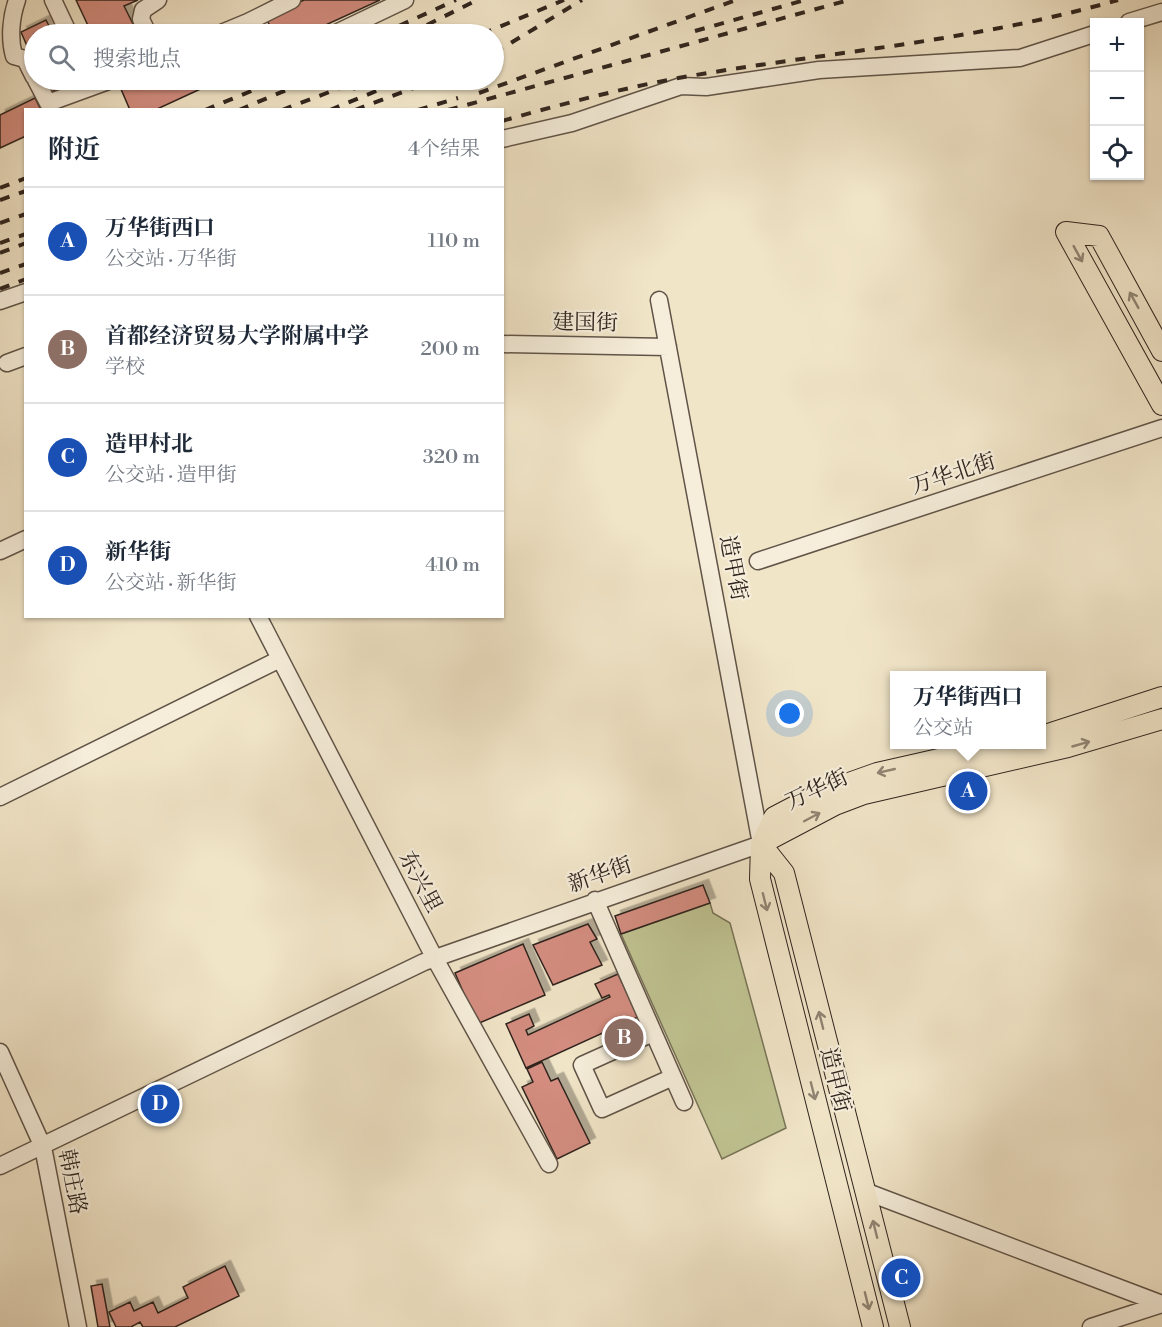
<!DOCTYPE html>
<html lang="zh">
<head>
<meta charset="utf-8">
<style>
  body { margin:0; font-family:"Libre Bodoni","Noto Serif SC",serif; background:#f6f6f7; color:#1f2937 }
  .controls { position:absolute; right:18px; top:18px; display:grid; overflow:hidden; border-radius:0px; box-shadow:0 2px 4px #0004 }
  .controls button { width:54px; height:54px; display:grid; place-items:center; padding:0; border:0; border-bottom:2px solid #e0e1e3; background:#fff; color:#1f2937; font:30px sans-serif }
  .you { position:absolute; left:790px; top:714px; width:21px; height:21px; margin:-15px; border:4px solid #fff; border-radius:50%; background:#1a73e8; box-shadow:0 0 0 9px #1a73e833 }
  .badge { display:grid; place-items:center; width:39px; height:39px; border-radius:50%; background:#8f2418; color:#fff; font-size:20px; font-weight:700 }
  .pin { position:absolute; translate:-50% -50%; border:3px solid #fff; box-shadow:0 2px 6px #0006 }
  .popup { position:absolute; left:890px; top:671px; width:156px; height:78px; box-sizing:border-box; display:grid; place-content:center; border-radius:0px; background:#fff; filter:drop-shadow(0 2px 4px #0005); font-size:20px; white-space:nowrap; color:#747a83 }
  .popup b { font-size:22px; color:#1f2937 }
  .popup::after { content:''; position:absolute; left:50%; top:100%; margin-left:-12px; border:12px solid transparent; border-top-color:#fff }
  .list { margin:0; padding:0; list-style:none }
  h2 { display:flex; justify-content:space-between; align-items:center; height:78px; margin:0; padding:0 24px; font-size:26px }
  h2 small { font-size:20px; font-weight:400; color:#747a83 }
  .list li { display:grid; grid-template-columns:39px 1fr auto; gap:18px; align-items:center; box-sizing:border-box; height:108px; padding:0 24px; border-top:2px solid #e0e1e3 }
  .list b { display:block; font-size:22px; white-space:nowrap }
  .list p { margin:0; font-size:20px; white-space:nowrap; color:#747a83 }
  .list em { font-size:20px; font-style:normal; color:#747a83 }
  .icon { flex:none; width:33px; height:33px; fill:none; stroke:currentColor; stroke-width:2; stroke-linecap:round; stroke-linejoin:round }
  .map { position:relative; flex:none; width:1162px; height:1327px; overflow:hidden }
  .search { position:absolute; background:#fff; box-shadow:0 2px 4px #0004; left:24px; top:24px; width:480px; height:66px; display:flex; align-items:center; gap:15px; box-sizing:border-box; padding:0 21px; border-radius:33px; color:#747a83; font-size:22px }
  .panel { position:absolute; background:#fff; box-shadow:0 2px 4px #0004; left:24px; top:108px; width:480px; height:510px; border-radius:0px }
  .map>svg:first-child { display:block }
  .green { fill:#c0c392; stroke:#787458; stroke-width:1.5 }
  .building { fill:#d48d80; stroke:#2f241e; stroke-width:1.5; filter:url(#shadow) }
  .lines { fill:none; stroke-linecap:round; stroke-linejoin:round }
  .minor-casing { stroke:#605448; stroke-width:19 }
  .major-casing { stroke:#2f241e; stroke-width:22 }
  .minor { stroke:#f6eedb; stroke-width:16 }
  .major { stroke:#f1e5c8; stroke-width:20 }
  .rail { stroke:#2f241e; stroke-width:4; stroke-dasharray:10 10; stroke-linecap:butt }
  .oneway { stroke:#908473 }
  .labels { text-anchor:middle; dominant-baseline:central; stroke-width:4.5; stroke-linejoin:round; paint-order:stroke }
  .street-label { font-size:22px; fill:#2f241e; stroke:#f6eedb }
</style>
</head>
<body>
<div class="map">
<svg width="1162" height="1327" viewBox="0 0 1162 1327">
  <defs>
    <filter id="shadow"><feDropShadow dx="5.5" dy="-5.5" stdDeviation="0" flood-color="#0004"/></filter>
  </defs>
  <rect width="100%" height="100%" fill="#f1e5c8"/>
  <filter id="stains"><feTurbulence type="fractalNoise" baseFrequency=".00333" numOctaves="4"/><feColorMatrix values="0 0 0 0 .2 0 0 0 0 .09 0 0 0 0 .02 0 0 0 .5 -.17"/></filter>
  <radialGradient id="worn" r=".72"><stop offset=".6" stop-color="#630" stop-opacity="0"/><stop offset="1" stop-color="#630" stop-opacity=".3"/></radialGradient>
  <!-- green -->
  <path class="green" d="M710,903L713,913L730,923L786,1128L722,1159L621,934Z"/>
  <!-- building -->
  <path class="building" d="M76,0H138L124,6L138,34H92Z
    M304,0H380L306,34H274L266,18Z
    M46,20L53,34H34V62L21,32Z
    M43,80H75V81L49,93Z
    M140,80H220L155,110H130L121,89Z
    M35,98L41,110H26V136L0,148V115Z
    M703,885L710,903L621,934L615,916Z
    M588,924L597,939L590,942L602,965L553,985L533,945Z
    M523,944L545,995L477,1024L455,973Z
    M618,974L638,1017L526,1068L506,1024L529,1014L534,1026L526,1030L528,1035L610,997L609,995L602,998L595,984Z
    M542,1062L551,1081L558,1078L590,1143L557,1159L522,1087L533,1082L527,1069Z
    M225,1266L239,1296L175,1327H143L140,1322L131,1327H116L109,1312L130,1302L134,1311L153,1302L158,1313L188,1298L183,1287Z
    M102,1284L110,1327H98L91,1286Z"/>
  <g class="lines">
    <!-- minor casing -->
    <g class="minor-casing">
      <path id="minor" d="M17,0C11,17 9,38 14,56L25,59L34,77
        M53,0L69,34
        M248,22L292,0
        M1129,22L1162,12
        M148,34L141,19L143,10L158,0
        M219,34L248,22L255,34
        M334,34L405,0
        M36,80L48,103L111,80
        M502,139L572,123L681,86L706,87L819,70L1020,58L1094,34
        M0,301L26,292
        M502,344L668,347
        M7,363L26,356
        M0,551L26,539
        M758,561L1162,428
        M258,616L434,957L549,1164
        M0,797L278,660
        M595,900L684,1102
        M653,1033L582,1065L602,1109L673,1077
        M0,1052L43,1147L78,1327
        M0,1166L424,962L761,844L659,300
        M867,1192L1162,1304
        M1091,1327L1162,1304"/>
    </g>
    <!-- major casing -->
    <g class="major-casing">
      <path id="major" d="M1162,351L1099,236L1066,232L1162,405
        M1042,736L1162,697
        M761,844L784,873L900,1327
        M761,844L835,805L864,794L1068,747L1162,719
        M873,1327L760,879L761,844L774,817L818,794L877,773L1005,744"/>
    </g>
    <!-- minor -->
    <use href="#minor" class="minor"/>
    <!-- major -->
    <use href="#major" class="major"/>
    <!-- rail -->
    <path class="rail" d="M695,31L805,0
      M381,34L456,0
      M409,34L477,0
      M482,34L564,0
      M494,53L582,0
      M353,89L376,80
      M479,93L736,0
      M205,110L278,80
      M239,110L310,80
      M282,110L361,80
      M330,110L403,80
      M355,110L435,80
      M418,110L458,98
      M448,110L849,0
      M502,121C562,104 623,88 684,77C829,52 976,41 1118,0
      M0,188L26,178
      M0,200L26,191
      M0,223L26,214
      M0,243L26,234
      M0,253L26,243
      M0,273L26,264
      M0,289L26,279"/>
  </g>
  <!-- one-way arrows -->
  <defs><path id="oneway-shaft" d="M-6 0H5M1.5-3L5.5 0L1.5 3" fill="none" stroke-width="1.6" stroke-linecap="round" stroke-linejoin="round" transform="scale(1.5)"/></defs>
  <g class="oneway">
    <use href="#oneway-shaft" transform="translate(1078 254) rotate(61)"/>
    <use href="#oneway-shaft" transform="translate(1134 300) rotate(-119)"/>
    <use href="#oneway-shaft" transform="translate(1081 744) rotate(-16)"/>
    <use href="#oneway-shaft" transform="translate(886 771) rotate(167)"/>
    <use href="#oneway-shaft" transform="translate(812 817) rotate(-28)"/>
    <use href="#oneway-shaft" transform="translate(765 902) rotate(76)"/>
    <use href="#oneway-shaft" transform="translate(821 1020) rotate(-104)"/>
    <use href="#oneway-shaft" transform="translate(813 1091) rotate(76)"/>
    <use href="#oneway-shaft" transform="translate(875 1229) rotate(-104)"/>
    <use href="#oneway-shaft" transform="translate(867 1301) rotate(76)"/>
  </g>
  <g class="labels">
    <!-- street labels -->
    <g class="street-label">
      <text transform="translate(585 323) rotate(1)">建国街</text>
      <text transform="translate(953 474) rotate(-18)">万华北街</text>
      <text transform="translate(733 568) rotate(79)">造甲街</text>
      <text transform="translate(817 790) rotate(-25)">万华街</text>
      <text transform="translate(600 875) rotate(-19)">新华街</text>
      <text transform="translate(420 882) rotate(62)">东兴里</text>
      <text transform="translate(835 1080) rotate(76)">造甲街</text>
      <text transform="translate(72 1182) rotate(79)">韩庄路</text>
    </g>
  </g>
  <rect width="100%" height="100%" filter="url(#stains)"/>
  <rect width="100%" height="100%" fill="url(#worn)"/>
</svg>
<div class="controls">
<button>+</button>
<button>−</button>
<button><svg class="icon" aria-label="locate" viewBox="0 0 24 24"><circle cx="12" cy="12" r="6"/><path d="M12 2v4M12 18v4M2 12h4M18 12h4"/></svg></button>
</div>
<div class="you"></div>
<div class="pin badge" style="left:968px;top:791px;background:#1a4fb4">A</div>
<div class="popup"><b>万华街西口</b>公交站</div>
<div class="pin badge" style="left:624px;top:1038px;background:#8d6e63">B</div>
<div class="pin badge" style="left:901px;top:1278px;background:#1a4fb4">C</div>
<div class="pin badge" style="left:160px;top:1104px;background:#1a4fb4">D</div>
<div class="search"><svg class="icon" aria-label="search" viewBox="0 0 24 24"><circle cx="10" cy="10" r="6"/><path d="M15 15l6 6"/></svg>搜索地点</div>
<section class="panel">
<h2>附近<small>4个结果</small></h2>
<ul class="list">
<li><span class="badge" style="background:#1a4fb4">A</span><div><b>万华街西口</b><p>公交站 · 万华街</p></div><em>110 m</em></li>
<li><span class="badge" style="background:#8d6e63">B</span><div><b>首都经济贸易大学附属中学</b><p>学校</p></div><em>200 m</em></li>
<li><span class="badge" style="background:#1a4fb4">C</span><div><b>造甲村北</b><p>公交站 · 造甲街</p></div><em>320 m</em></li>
<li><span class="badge" style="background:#1a4fb4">D</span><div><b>新华街</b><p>公交站 · 新华街</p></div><em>410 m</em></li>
</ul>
</section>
</div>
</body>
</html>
